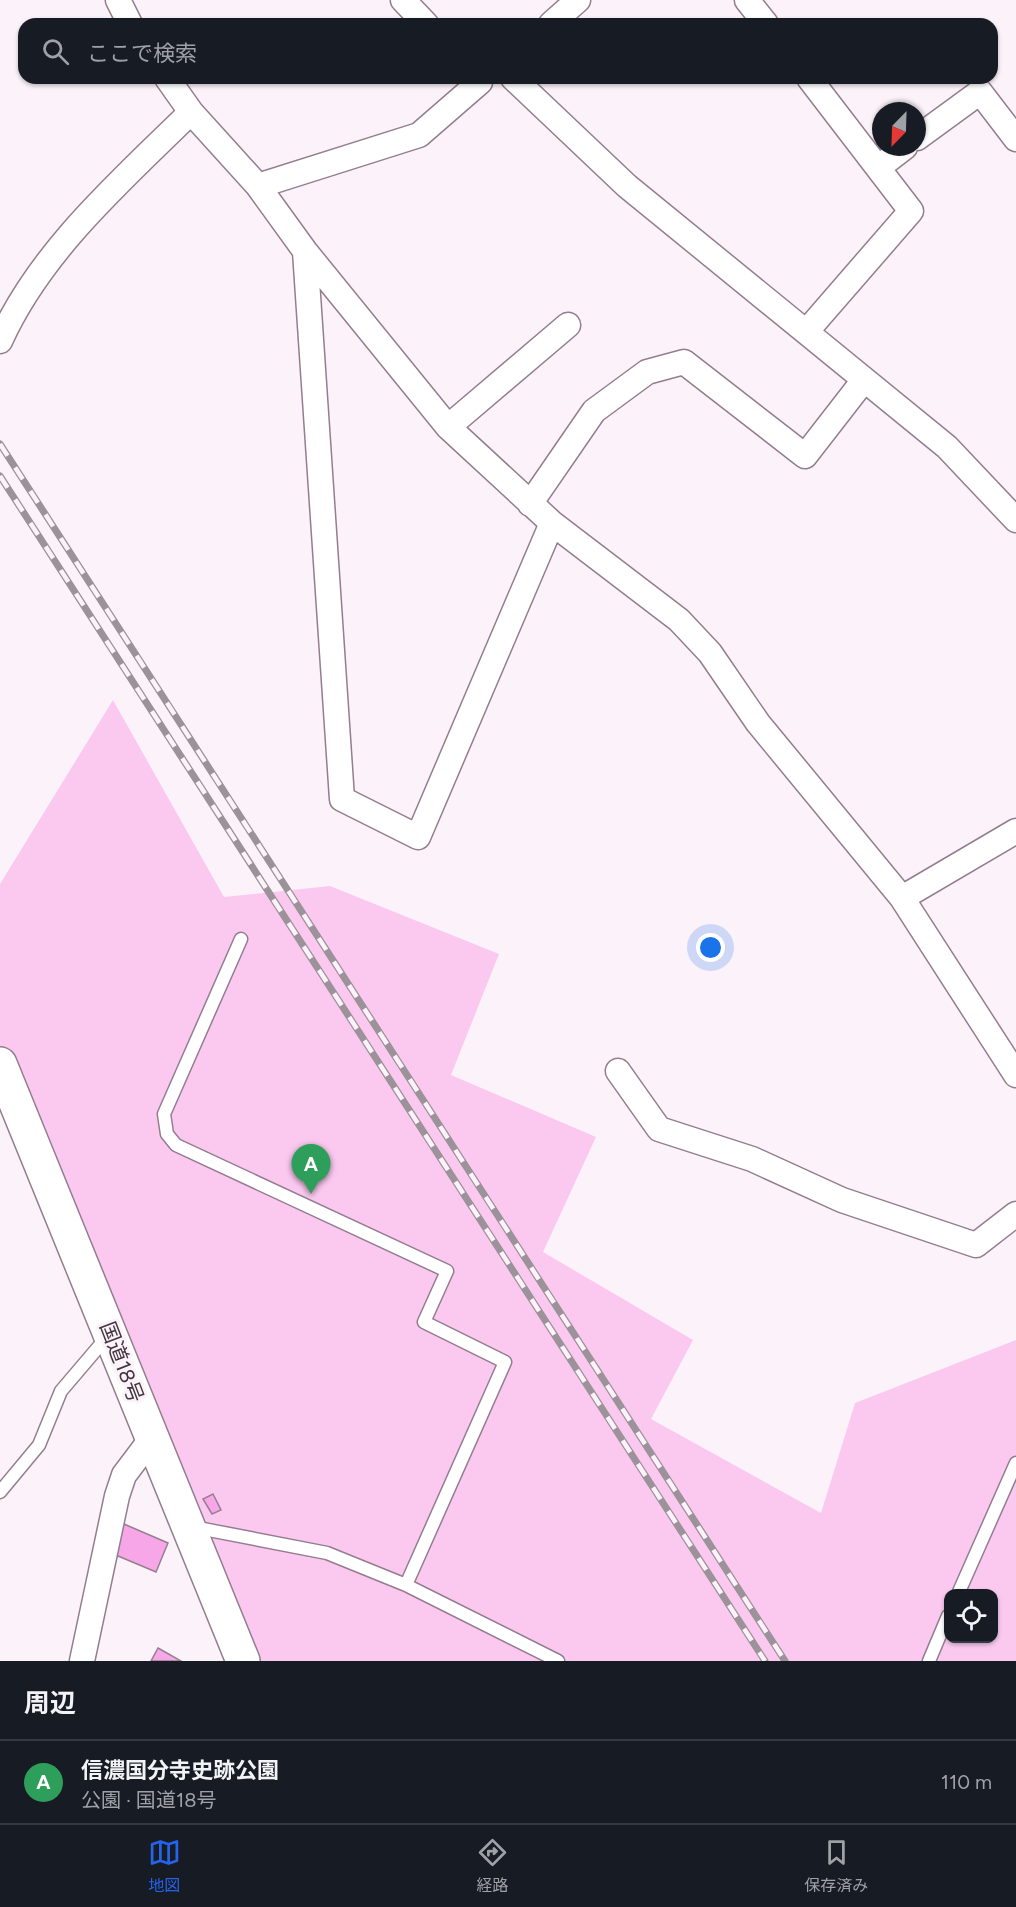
<!DOCTYPE html>
<html lang="ja">
<head>
<meta charset="utf-8">
<style>
  body { margin:0; font-family:Figtree,"Noto Sans JP",sans-serif; background:#20242c; color:#f1f3f6 }
  .controls { position:absolute; right:18px; bottom:18px; display:grid; overflow:hidden; border-radius:12px; box-shadow:0 2px 4px #0004 }
  .controls button { width:54px; height:54px; display:grid; place-items:center; padding:0; border:0; border-bottom:2px solid #363941; background:#171b24; color:#f1f3f6; font:30px sans-serif }
  .compass { position:absolute; left:872px; top:102px; width:54px; height:54px; border-radius:50%; background:#171b24; box-shadow:0 2px 4px #0004; rotate:203deg }
  .you { position:absolute; left:711px; top:948px; width:21px; height:21px; margin:-15px; border:4px solid #fff; border-radius:50%; background:#1a73e8; box-shadow:0 0 0 9px #1a73e833 }
  .badge { display:grid; place-items:center; width:39px; height:39px; border-radius:50%; background:#2563eb; color:#fff; font-size:20px; font-weight:700 }
  .pin { position:absolute; translate:-50% -50px; filter:drop-shadow(0 2px 3px #0008) }
  .pin::after { content:''; position:absolute; top:32px; width:21px; height:18px; background:inherit; clip-path:polygon(0 0,100% 0,50% 100%) }
  .list { margin:0; padding:0; list-style:none }
  h2 { display:flex; justify-content:space-between; align-items:center; height:78px; margin:0; padding:0 24px; font-size:26px }
  h2 small { font-size:20px; font-weight:400; color:#9ea1a6 }
  .list li { display:grid; grid-template-columns:39px 1fr auto; gap:18px; align-items:center; box-sizing:border-box; height:84px; padding:0 24px; border-top:2px solid #363941 }
  .list b { display:block; font-size:22px; white-space:nowrap }
  .list p { margin:0; font-size:20px; white-space:nowrap; color:#9ea1a6 }
  .list em { font-size:20px; font-style:normal; color:#9ea1a6 }
  .icon { flex:none; width:33px; height:33px; fill:none; stroke:currentColor; stroke-width:2; stroke-linecap:round; stroke-linejoin:round }
  .map { position:relative; flex:none; width:1016px; height:1661px; overflow:hidden }
  .search { position:absolute; background:#171b24; box-shadow:0 2px 4px #0004; left:18px; right:18px; top:18px; height:66px; display:flex; align-items:center; gap:15px; box-sizing:border-box; padding:0 21px; border-radius:18px; color:#9ea1a6; font-size:22px }
  .sheet { height:162px; background:#171b24 }
  nav { display:flex; justify-content:space-around; align-items:center; box-sizing:border-box; height:84px; border-top:2px solid #363941; background:#171b24; font-size:16px; color:#9ea1a6 }
  nav a { display:grid; justify-items:center; gap:3px }
  nav .on { color:#2563eb }
  .map>svg:first-child { display:block }
  .green { fill:#fbc9f0; fill-rule:evenodd }
  .building { fill:#f7a7e7; stroke:#967f91; stroke-width:1.5 }
  .lines { fill:none; stroke-linecap:round; stroke-linejoin:round }
  .lane-casing { stroke:#947d8f; stroke-width:15 }
  .street-casing { stroke:#947d8f; stroke-width:27 }
  .highway-casing { stroke:#947d8f; stroke-width:36 }
  .lane { stroke:#fff; stroke-width:12 }
  .street { stroke:#fff; stroke-width:24 }
  .highway { stroke:#fff; stroke-width:33 }
  .rail-casing { stroke:#9c9299; stroke-width:7 }
  .rail { stroke:#fcf2fa; stroke-width:4.5; stroke-dasharray:14; stroke-linecap:butt }
  .labels { text-anchor:middle; dominant-baseline:central; stroke-width:6; stroke-linejoin:round; paint-order:stroke }
  .street-label { font-size:21px; fill:#41373e; stroke:#fcf2fa }
</style>
</head>
<body>
<div class="map">
<svg width="1016" height="1661" viewBox="0 0 1016 1661">
  <rect width="100%" height="100%" fill="#fcf2fa"/>
  <!-- green -->
  <path class="green" d="M113,700L224,897L330,886L499,954L451,1075L596,1137L543,1252L693,1340L651,1419L821,1513L855,1403L1016,1340V1661H241L0,1066V884ZM948,1594H994V1638H948Z"/>
  <!-- building -->
  <path class="building" d="M213,1494L221,1510L212,1514L203,1499Z
    M124,1524L168,1543L156,1572L111,1553Z
    M158,1648L181,1661H151Z"/>
  <g class="lines">
    <!-- lane casing -->
    <g class="lane-casing">
      <path id="lane" d="M241,939L164,1114L167,1134L176,1145L447,1271L424,1322L505,1362L406,1585
        M0,1492L39,1445L61,1391L107,1337
        M193,1527L327,1553L406,1585L558,1661
        M958,1594L1016,1463
        M929,1661L948,1616"/>
    </g>
    <!-- street casing -->
    <g class="street-casing">
      <path id="street" d="M118,0L130,24
        M403,0L426,24
        M747,0L766,24
        M551,24L578,0
        M167,78L191,112L258,186L305,251L448,427L552,523L679,620L710,653L758,723L902,898L1016,1075
        M513,78L627,186L947,447L1016,520
        M917,138L980,92L1016,139
        M879,167L905,147
        M258,186L419,135L480,82
        M305,251L342,799L418,837L552,523
        M806,332L911,211L809,78
        M0,341C41,250 121,181 191,112
        M448,427L568,325
        M530,504L594,411L647,372L684,362L805,456L864,380
        M902,898L1016,831
        M618,1071L659,1129L752,1159L842,1200L976,1245L1016,1214
        M82,1661L117,1496L124,1475L152,1438"/>
    </g>
    <!-- highway casing -->
    <g class="highway-casing">
      <path id="highway" d="M0,1064L243,1661"/>
    </g>
    <!-- lane -->
    <use href="#lane" class="lane"/>
    <!-- street -->
    <use href="#street" class="street"/>
    <!-- highway -->
    <use href="#highway" class="highway"/>
    <!-- rail casing -->
    <g class="rail-casing">
      <path id="rail" d="M0,444L785,1661
        M0,476L765,1661"/>
    </g>
    <!-- rail -->
    <use href="#rail" class="rail"/>
  </g>
  <g class="labels">
    <!-- street labels -->
    <g class="street-label">
      <text transform="translate(122 1362) rotate(69)">国道18号</text>
    </g>
  </g>
</svg>
<div class="controls">
<button><svg class="icon" aria-label="locate" viewBox="0 0 24 24"><circle cx="12" cy="12" r="6"/><path d="M12 2v4M12 18v4M2 12h4M18 12h4"/></svg></button>
</div>
<svg class="compass" viewBox="-18 -18 36 36"><path d="M0-13l5 13h-10z" fill="#e53935"/><path d="M0 13l5-13h-10z" fill="#9ea1a6"/></svg>
<div class="you"></div>
<div class="pin badge" style="left:311px;top:1194px;background:#2e9e5b">A</div>
<div class="search"><svg class="icon" aria-label="search" viewBox="0 0 24 24"><circle cx="10" cy="10" r="6"/><path d="M15 15l6 6"/></svg>ここで検索</div>
</div>
<section class="sheet">
<h2>周辺<small></small></h2>
<ul class="list">
<li><span class="badge" style="background:#2e9e5b">A</span><div><b>信濃国分寺史跡公園</b><p>公園 · 国道18号</p></div><em>110 m</em></li>
</ul>
</section>
<nav>
<a class="on"><svg class="icon" aria-label="map" viewBox="0 0 24 24"><path d="M3 6l6-2 6 2 6-2v14l-6 2-6-2-6 2zM9 4v14M15 6v14"/></svg>地図</a>
<a><svg class="icon" aria-label="directions" viewBox="0 0 24 24"><path d="M12 3l9 9-9 9-9-9zM9 14v-3h6M13 9l2 2-2 2"/></svg>経路</a>
<a><svg class="icon" aria-label="saved" viewBox="0 0 24 24"><path d="M7 4h10v16l-5-4-5 4z"/></svg>保存済み</a>
</nav>
</body>
</html>
